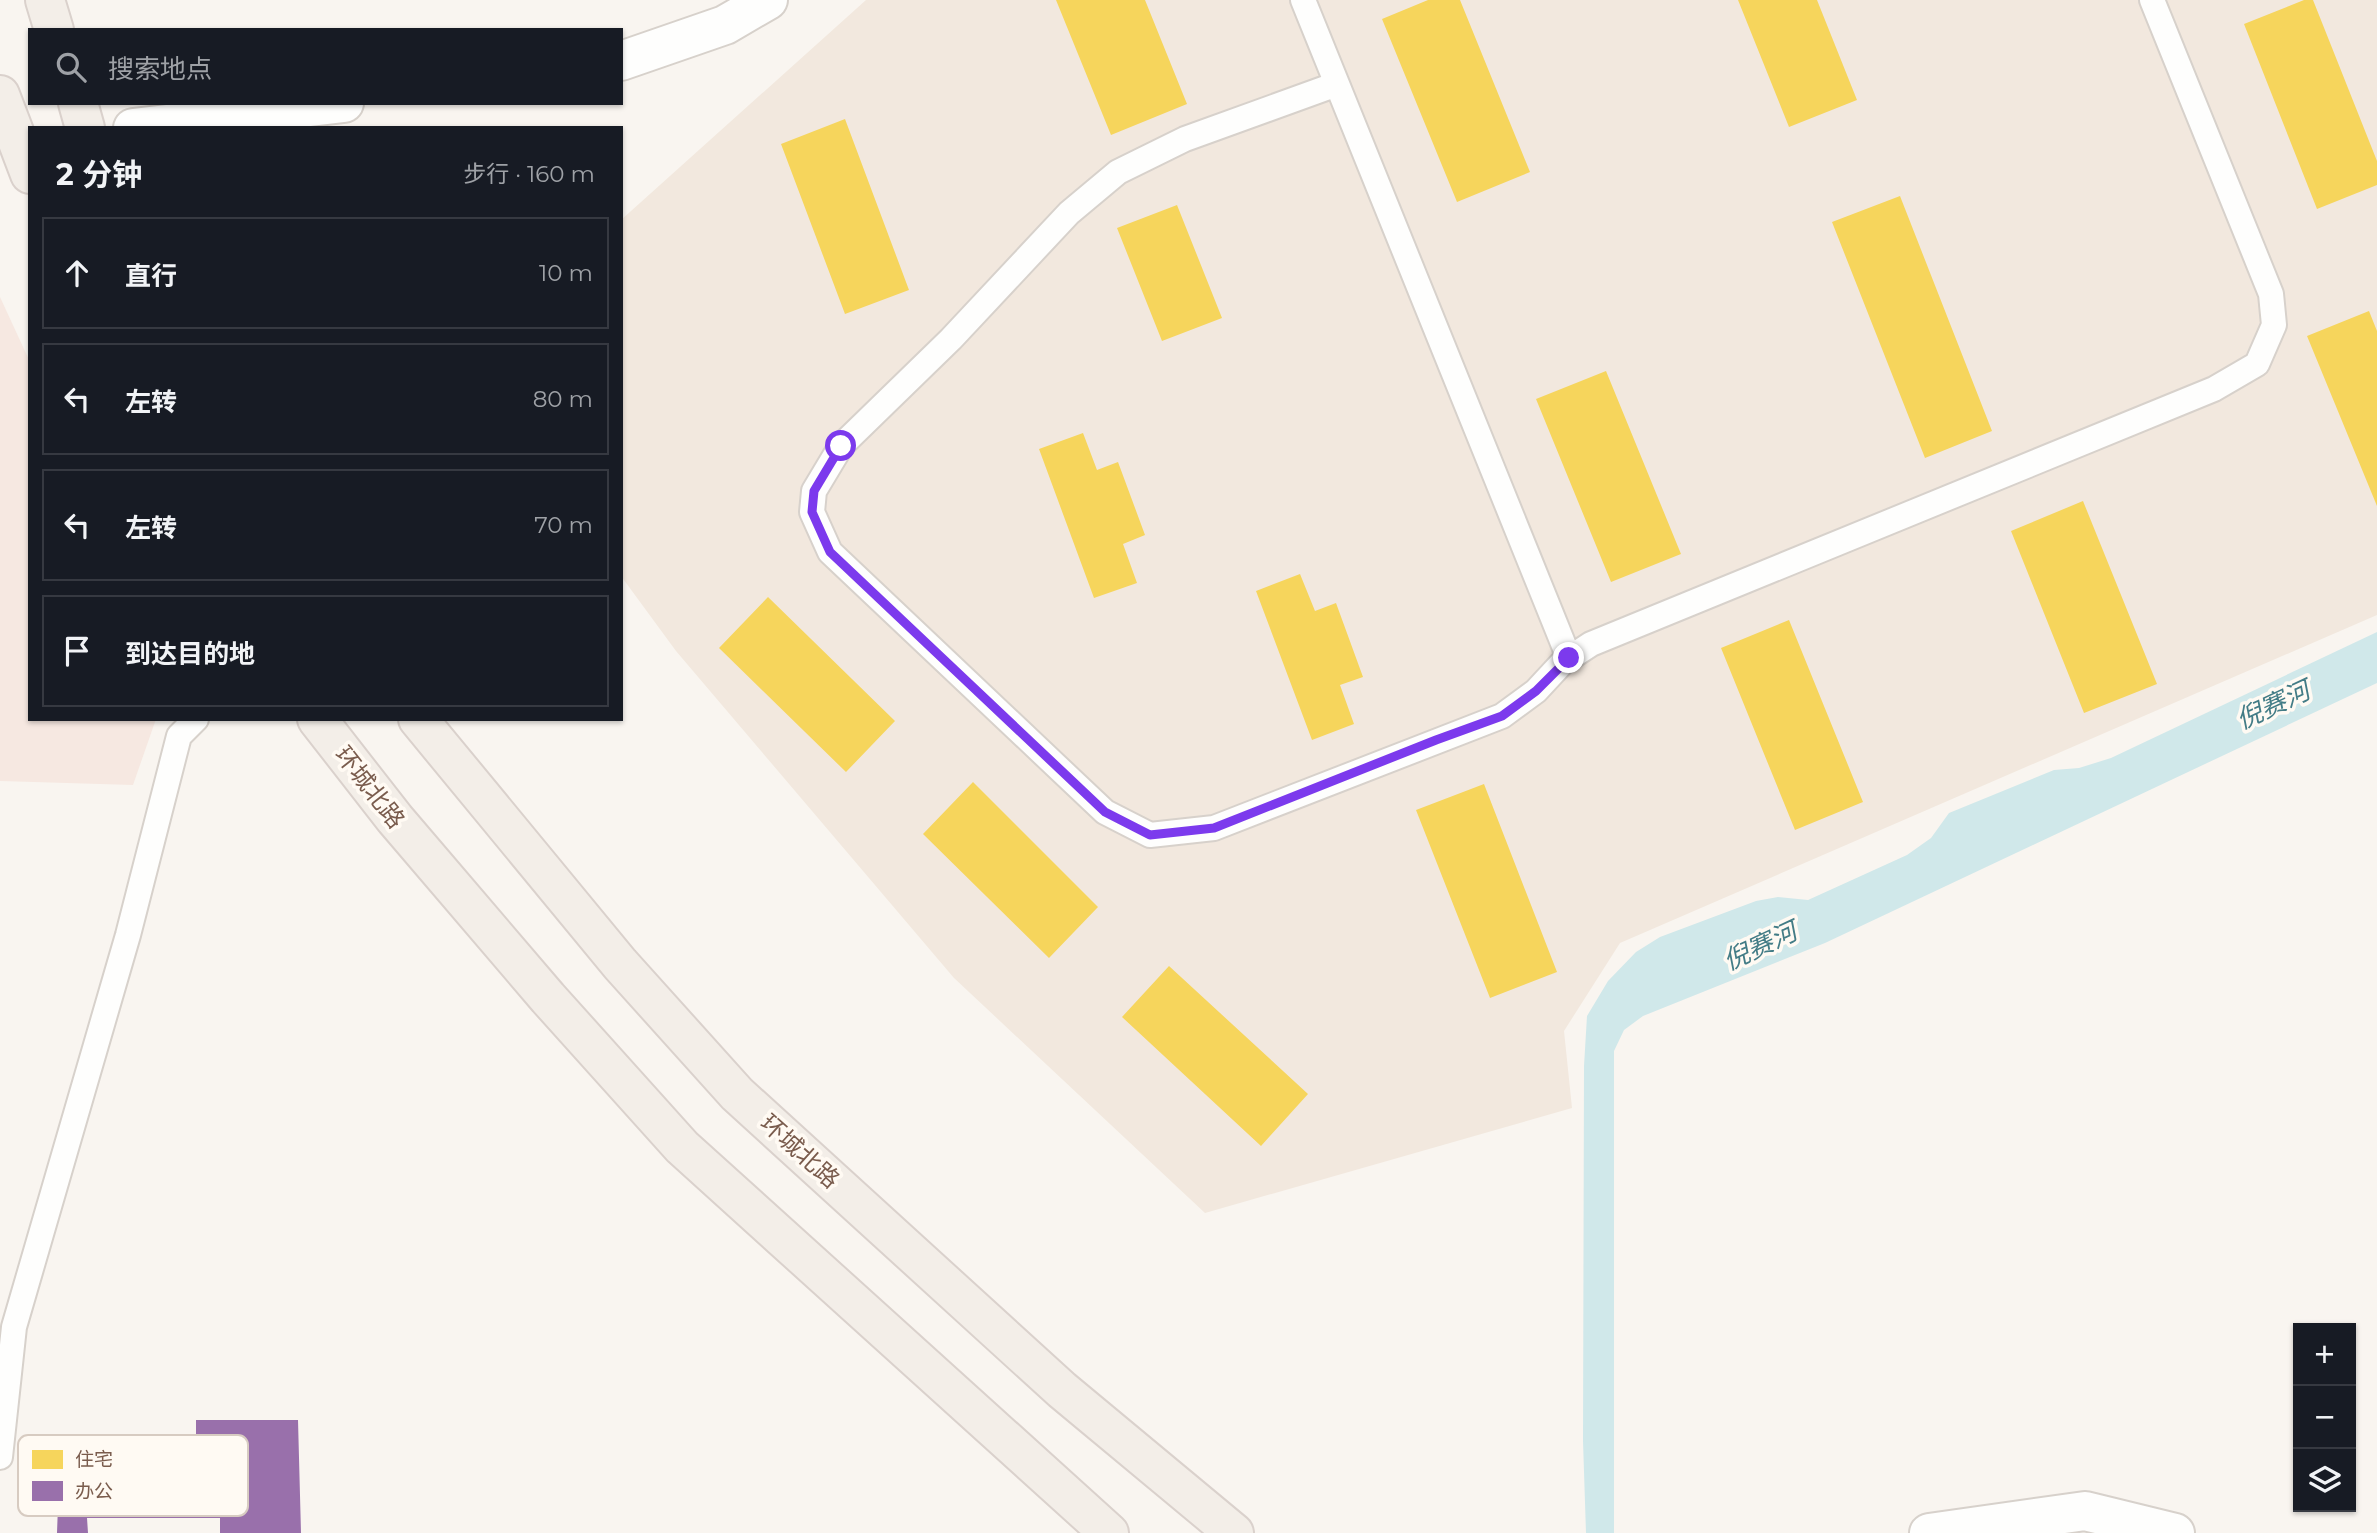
<!DOCTYPE html>
<html lang="zh">
<head>
<meta charset="utf-8">
<style>
  body { margin:0; font-family:Montserrat,"Noto Sans SC",sans-serif; background:#20242c; color:#f1f3f6 }
  .controls { position:absolute; right:21px; bottom:21px; display:grid; overflow:hidden; border-radius:0px; box-shadow:0 2px 5px #0004 }
  .controls button { width:63px; height:63px; display:grid; place-items:center; padding:0; border:0; border-bottom:2px solid #363941; background:#171b24; color:#f1f3f6; font:35px sans-serif }
  .stop { position:absolute; width:21px; height:21px; margin:-16px; border:5px solid #7c3aed; border-radius:50%; background:#fff }
  .stop.end { background:#7c3aed; border-color:#fff; box-shadow:0 2px 7px #0008 }
  .list { margin:0; padding:0; list-style:none }
  h2 { display:flex; justify-content:space-between; align-items:center; height:91px; margin:0; padding:0 28px; font-size:30px }
  h2 small { font-size:23px; font-weight:400; color:#9ea1a6 }
  .list li { display:grid; grid-template-columns:46px 1fr auto; gap:21px; align-items:center; box-sizing:border-box; height:112px; margin:0 14px 14px; padding:0 14px; border:2px solid #363941; border-radius:0px }
  .list b { display:block; font-size:26px; white-space:nowrap }
  .list em { font-size:23px; font-style:normal; color:#9ea1a6 }
  .icon { flex:none; width:38px; height:38px; fill:none; stroke:currentColor; stroke-width:2; stroke-linecap:round; stroke-linejoin:round }
  .map { position:relative; flex:none; width:2377px; height:1533px; overflow:hidden }
  .search { position:absolute; background:#171b24; box-shadow:0 2px 5px #0004; left:28px; top:28px; width:595px; height:77px; display:flex; align-items:center; gap:18px; box-sizing:border-box; padding:0 24px; border-radius:0px; color:#9ea1a6; font-size:26px }
  .panel { position:absolute; background:#171b24; box-shadow:0 2px 5px #0004; left:28px; top:126px; width:595px; height:595px; border-radius:0px }
  .map>svg:first-child { display:block }
  .residential { fill:#f2e8de }
  .commercial { fill:#f6e8e1 }
  .water { fill:#d0e8ea }
  .homes { fill:#f6d55c }
  .offices { fill:#9970ab }
  .lines { fill:none; stroke-linecap:round; stroke-linejoin:round }
  .service-casing { stroke:#d7d1cb; stroke-width:28 }
  .minor-casing { stroke:#d7d1cb; stroke-width:42 }
  .tertiary-casing { stroke:#d7d1cb; stroke-width:42 }
  .primary-casing { stroke:#dad1cc; stroke-width:42 }
  .service { stroke:#fefefd; stroke-width:24 }
  .minor { stroke:#fefefd; stroke-width:38 }
  .tertiary { stroke:#fefefd; stroke-width:38 }
  .primary { stroke:#f3eee8; stroke-width:38 }
  .route { stroke:#7c3aed; stroke-width:9 }
  .labels { text-anchor:middle; dominant-baseline:central; stroke-width:7; stroke-linejoin:round; paint-order:stroke }
  .street-label { font-size:24px; fill:#7a5c4d; stroke:#fffaf3 }
  .water-label { font-size:26px; font-style:italic; fill:#437c86; stroke:#fffaf3 }
  .key { fill:#fffaf3; stroke:#d7cbc1; stroke-width:2 }
  .key-label { font-size:19px; fill:#7a5c4d }
</style>
</head>
<body>
<div class="map">
<svg width="2377" height="1533" viewBox="0 0 2377 1533">
  <rect width="100%" height="100%" fill="#f9f5f0"/>
  <!-- residential -->
  <path class="residential" d="M866,0H2377V615L1620,943L1564,1031L1572,1108L1205,1213L954,978L676,651L621,576V220Z"/>
  <!-- commercial -->
  <path class="commercial" d="M0,297L30,362V719H156L133,785L0,781Z"/>
  <!-- water -->
  <path class="water" d="M2377,632V683L1825,943L1643,1016L1624,1030L1614,1051V1533H1586L1583,1441L1584,1066L1587,1016L1608,981L1636,952L1660,937L1756,901L1778,897L1808,900L1907,855L1931,838L1949,813L2054,770L2079,768L2111,758Z"/>
  <!-- homes -->
  <path class="homes" d="M1056,0H1145L1187,104L1111,135Z
    M1428,0H1460L1530,172L1457,202L1382,19Z
    M1738,0H1817L1857,100L1789,127Z
    M2304,0H2313L2377,161V185L2317,209L2244,24Z
    M845,119L909,290L845,314L781,144Z
    M1900,196L1992,431L1925,458L1832,222Z
    M1177,205L1222,318L1162,341L1117,228Z
    M2369,311L2377,331V506L2307,336Z
    M1606,371L1681,554L1611,582L1536,399Z
    M1083,433L1097,470L1118,462L1145,535L1123,544L1137,583L1094,598L1039,449Z
    M2083,501L2157,684L2084,713L2011,531Z
    M1300,574L1315,611L1336,603L1363,677L1340,685L1354,724L1312,740L1256,591Z
    M768,597L895,721L846,772L719,648Z
    M1789,620L1863,802L1795,830L1721,648Z
    M973,782L1098,907L1049,958L923,834Z
    M1484,784L1557,972L1490,998L1416,810Z
    M1169,966L1308,1094L1261,1146L1122,1017Z"/>
  <!-- offices -->
  <path class="offices" d="M196,1420H298L301,1533H220V1518H87L88,1533H57L58,1505L45,1502L34,1493L27,1480V1465L32,1456L41,1448L53,1442L196,1444Z"/>
  <g class="lines">
    <!-- service casing -->
    <g class="service-casing">
      <path id="service" d="M1303,0L1337,84L1185,139L1118,172L1069,213L951,339L841,446L814,491L812,512L830,552L1105,812L1150,835L1214,828L1502,716L1536,691L1562,663L1591,644L2214,389L2257,364L2274,325L2271,294L2152,0
        M1337,84L1569,658
        M0,1457L14,1327L128,935L179,736L196,719"/>
    </g>
    <!-- minor casing -->
    <g class="minor-casing">
      <path id="minor" d="M1929,1533L2085,1511L2175,1533"/>
    </g>
    <!-- tertiary casing -->
    <g class="tertiary-casing">
      <path id="tertiary" d="M621,61L725,25L768,0
        M133,128L344,103"/>
    </g>
    <!-- primary casing -->
    <g class="primary-casing">
      <path id="primary" d="M45,0L54,30
        M0,95L30,174
        M78,103L85,128
        M317,719L395,819L548,998L682,1147L1109,1533
        M418,719L620,964L737,1094L1062,1390L1234,1533"/>
    </g>
    <!-- service -->
    <use href="#service" class="service"/>
    <!-- minor -->
    <use href="#minor" class="minor"/>
    <!-- tertiary -->
    <use href="#tertiary" class="tertiary"/>
    <!-- primary -->
    <use href="#primary" class="primary"/>
  </g>
  <g class="lines">
    <!-- route -->
    <path class="route" d="M841,446L814,491L812,512L830,552L1105,812L1150,835L1214,828L1436,740L1502,716L1536,691L1569,658"/>
  </g>
  <g class="labels">
    <!-- street labels -->
    <g class="street-label">
      <text transform="translate(370 787) rotate(52)">环城北路</text>
      <text transform="translate(800 1151) rotate(42)">环城北路</text>
    </g>
    <!-- water labels -->
    <g class="water-label">
      <text transform="translate(2273 705) rotate(-25)">倪赛河</text>
      <text transform="translate(1760 946) rotate(-25)">倪赛河</text>
    </g>
  </g>
  <!-- legend -->
  <rect x="18" y="1435" width="230" height="81" rx="10" class="key"/>
  <rect x="32" y="1450" width="31" height="19" fill="#f6d55c"/>
  <rect x="32" y="1481" width="31" height="20" fill="#9970ab"/>
  <g class="key-label">
    <text x="75" y="1466">住宅</text>
    <text x="75" y="1498">办公</text>
  </g>
</svg>
<div class="controls">
<button>+</button>
<button>−</button>
<button><svg class="icon" aria-label="layers" viewBox="0 0 24 24"><path d="M12 4l9 5-9 5-9-5zM3 14l9 5 9-5"/></svg></button>
</div>
<div class="stop" style="left:841px;top:446px"></div>
<div class="stop end" style="left:1569px;top:658px"></div>
<div class="search"><svg class="icon" aria-label="search" viewBox="0 0 24 24"><circle cx="10" cy="10" r="6"/><path d="M15 15l6 6"/></svg>搜索地点</div>
<section class="panel">
<h2>2 分钟<small>步行 · 160 m</small></h2>
<ul class="list">
<li><svg class="icon" aria-label="ahead" viewBox="0 0 24 24"><path d="M12 20V5M6 11l6-6 6 6"/></svg><div><b>直行</b></div><em>10 m</em></li>
<li><svg class="icon" aria-label="left" viewBox="0 0 24 24"><path d="M17 20v-9H6M10 6l-5 5 5 5"/></svg><div><b>左转</b></div><em>80 m</em></li>
<li><svg class="icon" aria-label="left" viewBox="0 0 24 24"><path d="M17 20v-9H6M10 6l-5 5 5 5"/></svg><div><b>左转</b></div><em>70 m</em></li>
<li><svg class="icon" aria-label="arrive" viewBox="0 0 24 24"><path d="M6 21V4h12l-3 4 3 4H6"/></svg><div><b>到达目的地</b></div></li>
</ul>
</section>
</div>
</body>
</html>
